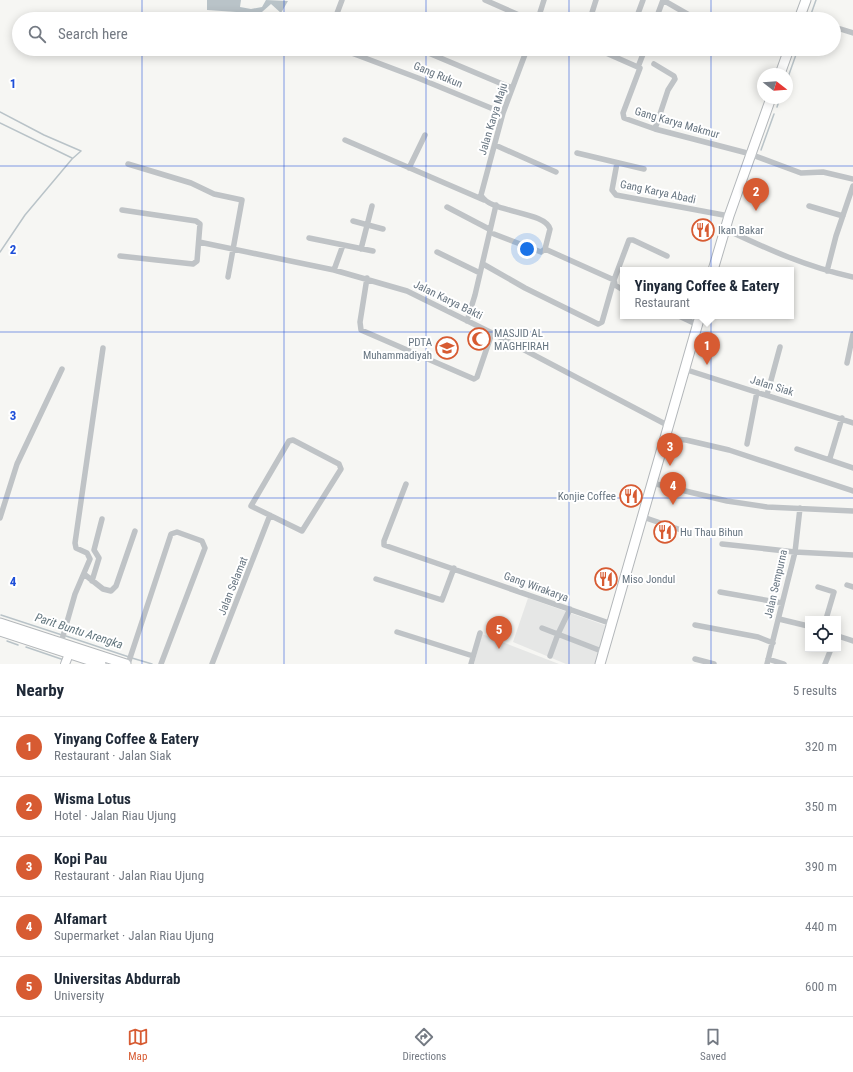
<!DOCTYPE html>
<html lang="en">
<head>
<meta charset="utf-8">
<style>
  body { margin:0; font-family:"Roboto Condensed",sans-serif; background:#f2f2f3; color:#1f2937 }
  .controls { position:absolute; right:12px; bottom:12px; display:grid; overflow:hidden; border-radius:0px; box-shadow:0 2px 10px #0003 }
  .controls button { width:36px; height:36px; display:grid; place-items:center; padding:0; border:0; border-bottom:1px solid #e0e1e3; background:#fff; color:#1f2937; font:20px sans-serif }
  .compass { position:absolute; left:757px; top:68px; width:36px; height:36px; border-radius:50%; background:#fff; box-shadow:0 2px 10px #0003; rotate:107deg }
  .you { position:absolute; left:527px; top:249px; width:14px; height:14px; margin:-10px; border:3px solid #fff; border-radius:50%; background:#1a73e8; box-shadow:0 0 0 6px #1a73e833 }
  .badge { display:grid; place-items:center; width:26px; height:26px; border-radius:50%; background:#d75b32; color:#fff; font-size:13px; font-weight:700 }
  .pin { position:absolute; translate:-50% -33px; filter:drop-shadow(0 1px 2px #0008) }
  .pin::after { content:''; position:absolute; top:21px; width:14px; height:12px; background:inherit; clip-path:polygon(0 0,100% 0,50% 100%) }
  .popup { position:absolute; left:620px; top:267px; width:174px; height:52px; box-sizing:border-box; display:grid; place-content:center; border-radius:0px; background:#fff; filter:drop-shadow(0 1px 3px #0005); font-size:13px; white-space:nowrap; color:#747a83 }
  .popup b { font-size:15px; color:#1f2937 }
  .popup::after { content:''; position:absolute; left:50%; top:100%; margin-left:-8px; border:8px solid transparent; border-top-color:#fff }
  .list { margin:0; padding:0; list-style:none }
  h2 { display:flex; justify-content:space-between; align-items:center; height:52px; margin:0; padding:0 16px; font-size:17px }
  h2 small { font-size:13px; font-weight:400; color:#747a83 }
  .list li { display:grid; grid-template-columns:26px 1fr auto; gap:12px; align-items:center; box-sizing:border-box; height:60px; padding:0 16px; border-top:1px solid #e0e1e3 }
  .list b { display:block; font-size:15px; white-space:nowrap }
  .list p { margin:0; font-size:13px; white-space:nowrap; color:#747a83 }
  .list em { font-size:13px; font-style:normal; color:#747a83 }
  .icon { flex:none; width:22px; height:22px; fill:none; stroke:currentColor; stroke-width:2; stroke-linecap:round; stroke-linejoin:round }
  .map { position:relative; flex:none; width:853px; height:664px; overflow:hidden }
  .search { position:absolute; background:#fff; box-shadow:0 2px 10px #0003; left:12px; right:12px; top:12px; height:44px; display:flex; align-items:center; gap:10px; box-sizing:border-box; padding:0 14px; border-radius:22px; color:#747a83; font-size:15px }
  .sheet { height:352px; background:#fff }
  nav { display:flex; justify-content:space-around; align-items:center; box-sizing:border-box; height:56px; border-top:1px solid #e0e1e3; background:#fff; font-size:11px; color:#747a83 }
  nav a { display:grid; justify-items:center; gap:2px }
  nav .on { color:#d75b32 }
  .map>svg:first-child { display:block }
  .built { fill:#e6e7e6 }
  .water { fill:#b9c3c8 }
  .lines { fill:none; stroke-linecap:round; stroke-linejoin:round }
  .stream { stroke:#b9c3c8; stroke-width:1.5 }
  .secondary-casing { stroke:#b4b8bc; stroke-width:10 }
  .primary-casing { stroke:#b3b7ba; stroke-width:11 }
  .street { stroke:#bfc3c6; stroke-width:5.5 }
  .secondary { stroke:#fff; stroke-width:8 }
  .primary { stroke:#fff; stroke-width:9 }
  .grid { fill:none; stroke:#1d4ed8; stroke-width:1; stroke-opacity:0.55 }
  .labels { text-anchor:middle; dominant-baseline:central; stroke-width:4; stroke-linejoin:round; paint-order:stroke }
  .street-label { font-size:11px; fill:#677581; stroke:#fff }
  .poi-label { font-size:11px; fill:#677581; stroke:#fff; text-anchor:start }
  .water-label { font-size:12px; font-style:italic; fill:#63767e; stroke:#fff }
  .grid-label { font-size:13px; text-anchor:middle; font-weight:bold; fill:#1d4ed8; stroke:#fff; stroke-width:4; stroke-linejoin:round; paint-order:stroke }
</style>
</head>
<body>
<div class="map">
<svg width="853" height="664" viewBox="0 0 853 664">
  <rect width="100%" height="100%" fill="#f6f6f3"/>
  <!-- built -->
  <path class="built" d="M528,598L607,626L595,664H566L513,642Z
    M482,634L559,664H474Z"/>
  <!-- water -->
  <path class="water" d="M207,0H241L240,7L251,9L262,7L266,0L288,1L281,13L271,4L262,12L251,13L207,10Z"/>
  <g class="lines">
    <!-- stream -->
    <path class="stream" d="M810,17L816,0
      M787,80L798,49
      M777,107L780,98
      M0,112L44,135L81,151L72,159L25,215L0,252
      M0,123L72,158
      M761,150L774,114
      M1,615L62,635
      M66,636L129,657
      M7,641L18,645
      M26,647L64,660
      M132,658L152,664"/>
    <!-- secondary casing -->
    <g class="secondary-casing">
      <path id="secondary" d="M65,664L69,654"/>
    </g>
    <!-- primary casing -->
    <g class="primary-casing">
      <path id="primary" d="M799,19L806,0
        M780,74L789,49
        M713,270L729,216L771,98
        M0,623L126,664
        M0,631L101,664
        M600,664L700,316"/>
    </g>
    <!-- street -->
    <path class="street" d="M485,0L528,19
      M663,0L696,19
      M801,15L812,19
      M338,19L336,16L342,0
      M538,19L544,0
      M590,19L596,0
      M636,19L643,0
      M656,19L663,0
      M834,27L853,33
      M341,49L418,78L503,113
      M419,49L512,88
      M597,49L640,68L623,113L624,118L655,129L747,153L801,173L823,172L853,179
      M654,64L674,76L675,79L668,90L655,129
      M638,67L645,49
      M345,140L484,200
      M495,145L556,172
      M577,153L644,169
      M617,163L612,190L616,195L729,216
      M128,164L191,183L214,194L242,200L228,277
      M409,168L425,135
      M809,206L843,216
      M447,207L489,229
      M353,221L383,229
      M725,229C767,249 807,267 853,277
      M494,234L541,252L545,249
      M309,238L373,251
      M199,242L334,270L407,291L492,333L669,426
      M361,249L372,206
      M437,252L480,273
      M120,256L193,264L197,261L200,224L196,221L122,210
      M483,264L525,288L598,324L602,322L614,280L545,249L550,229C545,211 489,213 481,195L503,113L527,49
      M334,270L343,245
      M827,271L836,236L853,186
      M367,278L360,322L361,330L474,379L477,377L492,333
      M623,290L615,285L614,280L629,240H633L667,256
      M679,316L698,325
      M467,321L475,295L496,205
      M847,363L853,334
      M684,369L853,423
      M767,395L780,347
      M665,438L686,440L729,450L853,491
      M293,440L339,464L341,469L302,531L251,506L289,441Z
      M747,444L757,392
      M797,449L853,468
      M830,458L842,418
      M652,483L727,501L767,507L853,511
      M406,484L384,541V545L612,624
      M643,517L684,531
      M0,518L17,464L62,369
      M722,544L795,552L853,555
      M84,574L103,589L111,591L116,586L135,531
      M376,579L442,600L454,568
      M92,581L99,558L94,550L102,519
      M847,585L853,587
      M818,587L834,592L826,619
      M720,592L782,603
      M779,619L808,626
      M695,625L758,637L773,643
      M542,628L604,652
      M397,632L473,656
      M838,636L853,641
      M61,643L75,594L90,559L87,553L76,548L75,543L103,348
      M550,656L558,634L570,609
      M695,659L714,664
      M768,659L784,664
      M128,664L171,534L177,532L202,541L205,548L161,664
      M212,664L270,515
      M471,664L480,633
      M767,664L795,552L800,508
      M825,664L831,649"/>
    <!-- secondary -->
    <use href="#secondary" class="secondary"/>
    <!-- primary -->
    <use href="#primary" class="primary"/>
  </g>
  <!-- grid -->
  <path class="grid" d="M142,0V19M284,0V19M426,0V19M569,0V19M711,0V19M142,49V664M284,49V664M426,49V664M569,49V664M711,49V664M0,166H853M0,332H853M0,498H853"/>
  <!-- icons -->
  <defs>
    <g id="restaurant-ring" transform="scale(1.15)"><circle r="9.5" fill="#fff" stroke="#d75b32" stroke-width="1.5"/><path d="M-5-6h1v4h1v-4h1v4h1v-4h1v5L-1.5 .5V6h-2V.5L-5-1ZM5-6V6H3V1.5H1.5Q1.5-4 5-6Z" fill="#d75b32"/></g>
    <g id="mosque-ring" transform="scale(1.15)"><circle r="9.5" fill="#fff" stroke="#d75b32" stroke-width="1.5"/><path d="M3.5-4.9A6 6 0 1 0 3.5 4.9A5 5 0 1 1 3.5-4.9Z" fill="#d75b32"/></g>
    <g id="school-ring" transform="scale(1.15)"><circle r="9.5" fill="#fff" stroke="#d75b32" stroke-width="1.5"/><path d="M0-5L7-2L0 1L-7-2ZM-4 1L0 2.5L4 1V4Q0 6-4 4Z" fill="#d75b32"/></g>
  </defs>
  <g fill-rule="evenodd">
    <use href="#restaurant-ring" x="703" y="230"/>
    <use href="#mosque-ring" x="479" y="339"/>
    <use href="#school-ring" x="447" y="348"/>
    <use href="#restaurant-ring" x="631" y="496"/>
    <use href="#restaurant-ring" x="665" y="532"/>
    <use href="#restaurant-ring" x="606" y="579"/>
  </g>
  <g class="labels">
    <!-- street labels -->
    <g class="street-label">
      <text transform="translate(438 75) rotate(22)">Gang Rukun</text>
      <text transform="translate(493 119) rotate(-73)">Jalan Karya Maju</text>
      <text transform="translate(677 123) rotate(16)">Gang Karya Makmur</text>
      <text transform="translate(658 192) rotate(12)">Gang Karya Abadi</text>
      <text transform="translate(448 300) rotate(26)">Jalan Karya Bakti</text>
      <text transform="translate(772 386) rotate(17)">Jalan Siak</text>
      <text transform="translate(776 584) rotate(-77)">Jalan Sempurna</text>
      <text transform="translate(233 586) rotate(-68)">Jalan Selamat</text>
      <text transform="translate(536 587) rotate(20)">Gang Wirakarya</text>
    </g>
    <!-- poi labels -->
    <g class="poi-label">
      <text x="718" y="230">Ikan Bakar</text>
      <text x="494" y="333">MASJID AL<tspan x="494" dy="13">MAGHFIRAH</tspan></text>
      <text x="432" y="342" text-anchor="end">PDTA<tspan x="432" dy="13">Muhammadiyah</tspan></text>
      <text x="616" y="496" text-anchor="end">Konjie Coffee</text>
      <text x="680" y="532">Hu Thau Bihun</text>
      <text x="622" y="579">Miso Jondul</text>
    </g>
    <!-- water labels -->
    <g class="water-label">
      <text transform="translate(79 631) rotate(18)">Parit Buntu Arengka</text>
    </g>
  </g>
  <g class="grid-label">
    <text x="13" y="88">1</text>
    <text x="13" y="254">2</text>
    <text x="13" y="420">3</text>
    <text x="13" y="586">4</text>
  </g>
</svg>
<div class="controls">
<button><svg class="icon" aria-label="locate" viewBox="0 0 24 24"><circle cx="12" cy="12" r="6"/><path d="M12 2v4M12 18v4M2 12h4M18 12h4"/></svg></button>
</div>
<svg class="compass" viewBox="-18 -18 36 36"><path d="M0-13l5 13h-10z" fill="#e53935"/><path d="M0 13l5-13h-10z" fill="#747a83"/></svg>
<div class="you"></div>
<div class="pin badge" style="left:707px;top:365px">1</div>
<div class="popup"><b>Yinyang Coffee &amp; Eatery</b>Restaurant</div>
<div class="pin badge" style="left:756px;top:211px">2</div>
<div class="pin badge" style="left:670px;top:466px">3</div>
<div class="pin badge" style="left:673px;top:505px">4</div>
<div class="pin badge" style="left:499px;top:649px">5</div>
<div class="search"><svg class="icon" aria-label="search" viewBox="0 0 24 24"><circle cx="10" cy="10" r="6"/><path d="M15 15l6 6"/></svg>Search here</div>
</div>
<section class="sheet">
<h2>Nearby<small>5 results</small></h2>
<ul class="list">
<li><span class="badge">1</span><div><b>Yinyang Coffee &amp; Eatery</b><p>Restaurant · Jalan Siak</p></div><em>320 m</em></li>
<li><span class="badge">2</span><div><b>Wisma Lotus</b><p>Hotel · Jalan Riau Ujung</p></div><em>350 m</em></li>
<li><span class="badge">3</span><div><b>Kopi Pau</b><p>Restaurant · Jalan Riau Ujung</p></div><em>390 m</em></li>
<li><span class="badge">4</span><div><b>Alfamart</b><p>Supermarket · Jalan Riau Ujung</p></div><em>440 m</em></li>
<li><span class="badge">5</span><div><b>Universitas Abdurrab</b><p>University</p></div><em>600 m</em></li>
</ul>
</section>
<nav>
<a class="on"><svg class="icon" aria-label="map" viewBox="0 0 24 24"><path d="M3 6l6-2 6 2 6-2v14l-6 2-6-2-6 2zM9 4v14M15 6v14"/></svg>Map</a>
<a><svg class="icon" aria-label="directions" viewBox="0 0 24 24"><path d="M12 3l9 9-9 9-9-9zM9 14v-3h6M13 9l2 2-2 2"/></svg>Directions</a>
<a><svg class="icon" aria-label="saved" viewBox="0 0 24 24"><path d="M7 4h10v16l-5-4-5 4z"/></svg>Saved</a>
</nav>
</body>
</html>
